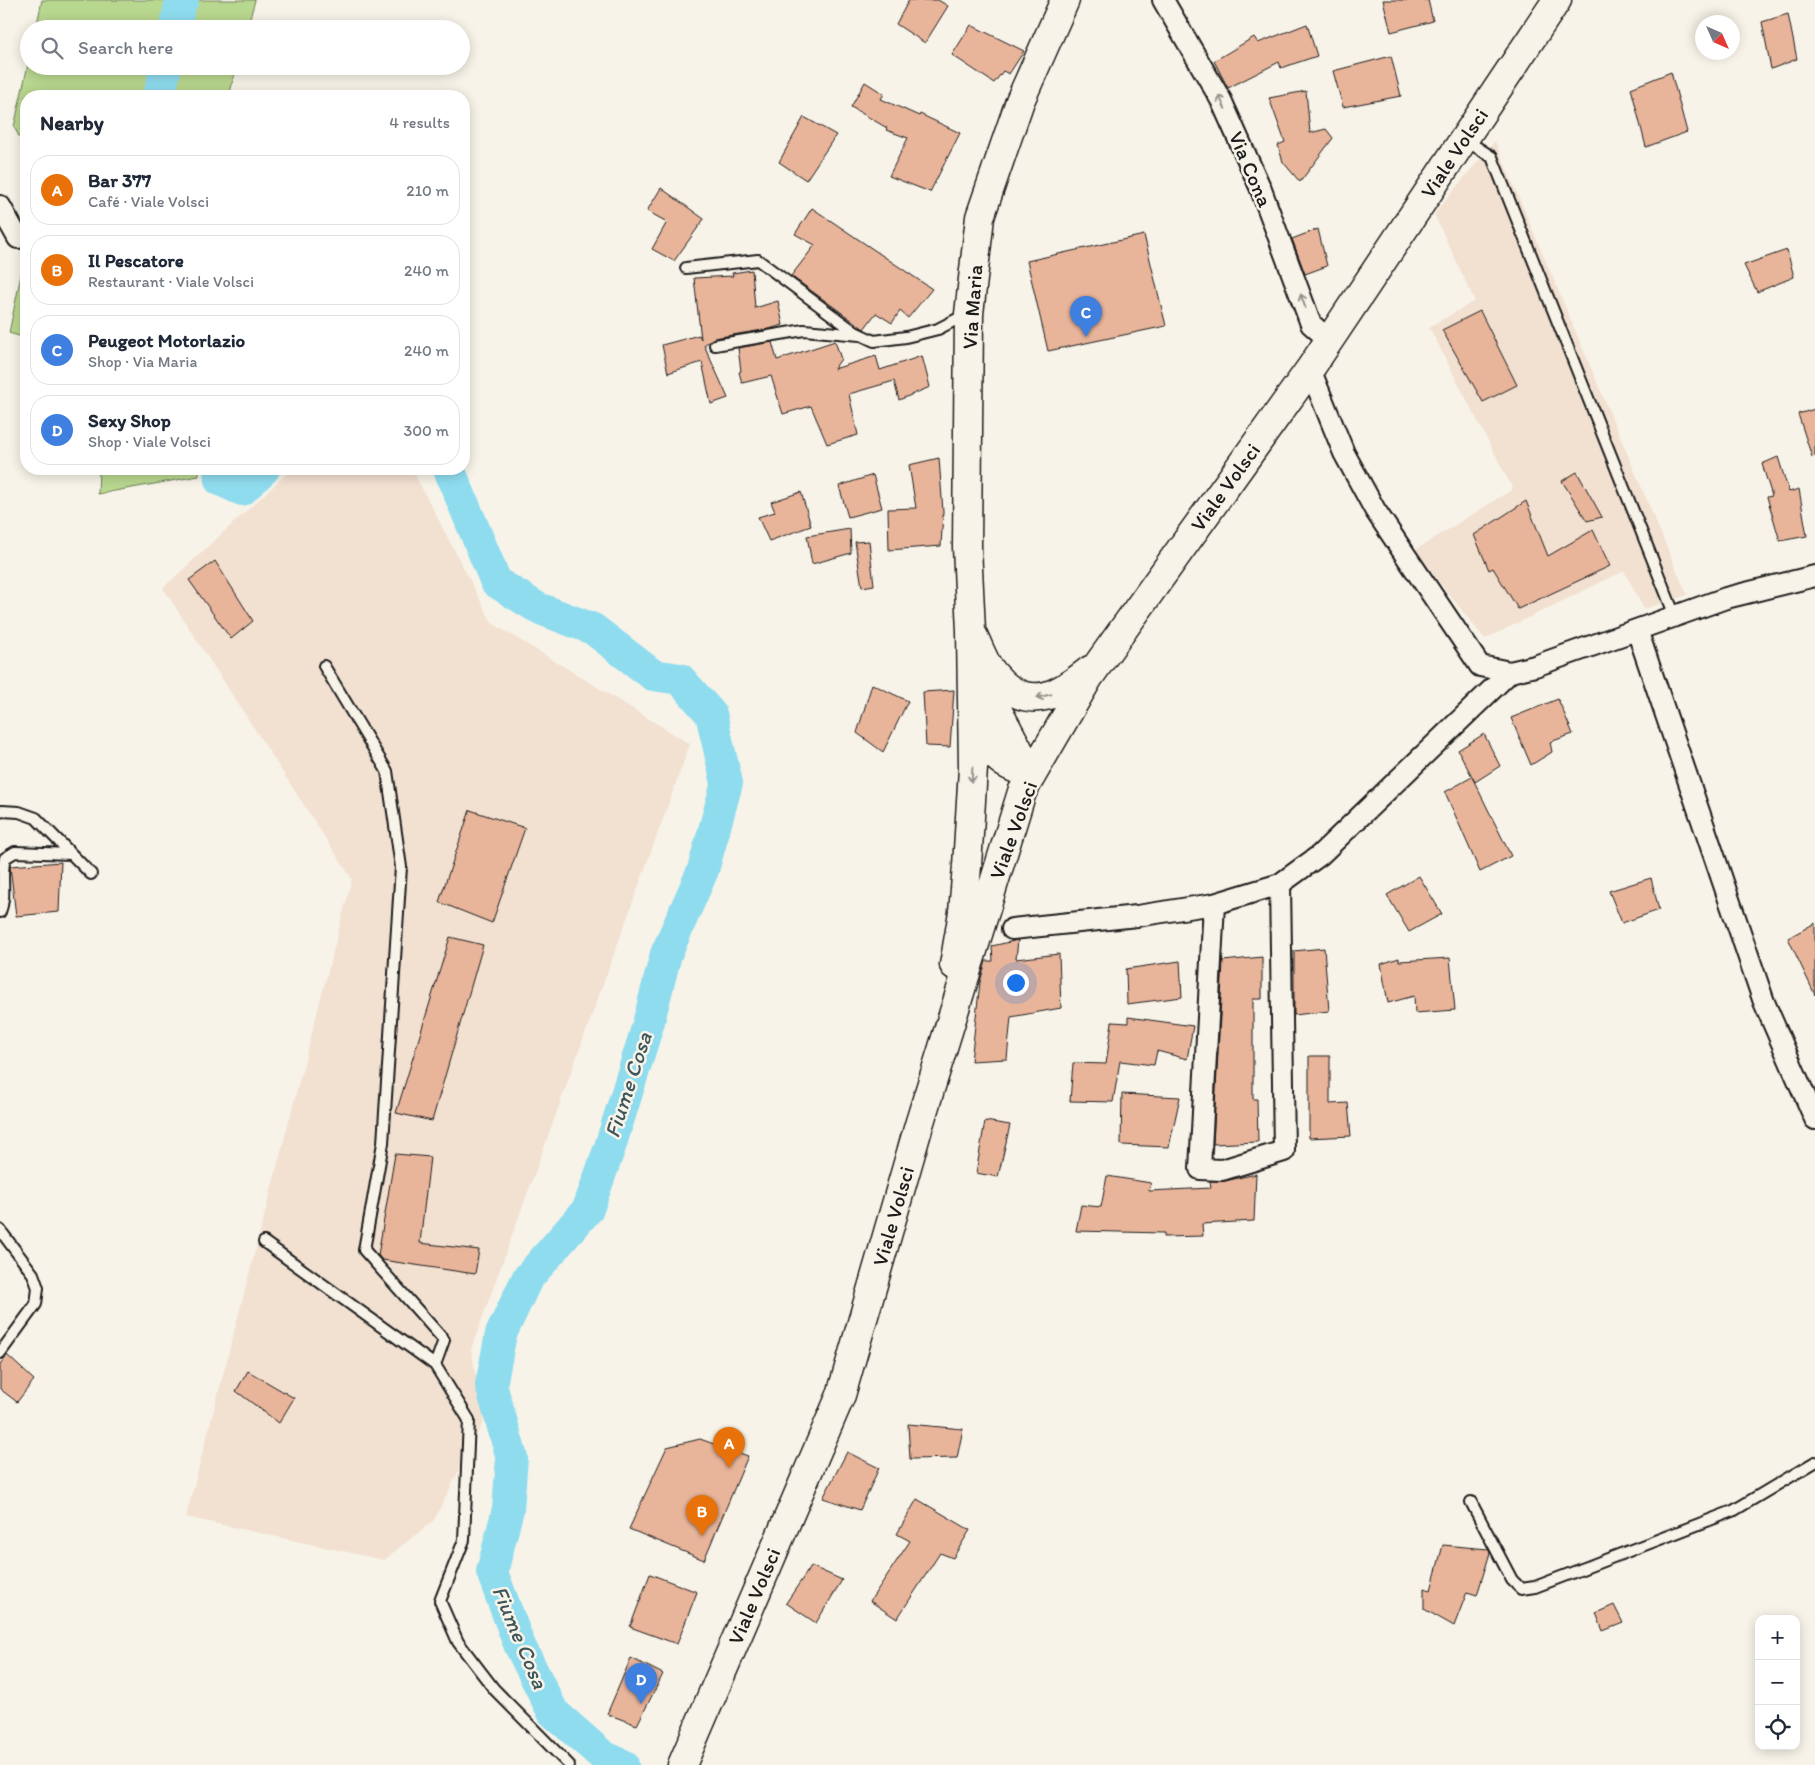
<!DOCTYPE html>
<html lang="en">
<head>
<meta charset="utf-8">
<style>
  body { margin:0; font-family:Itim,sans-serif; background:#f6f6f7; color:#1f2937 }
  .controls { position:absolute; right:15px; bottom:15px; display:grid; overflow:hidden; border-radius:10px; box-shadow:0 2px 12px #0003 }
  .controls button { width:45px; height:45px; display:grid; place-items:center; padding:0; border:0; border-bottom:1px solid #e0e1e3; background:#fff; color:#1f2937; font:25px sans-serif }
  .compass { position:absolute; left:1695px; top:15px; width:45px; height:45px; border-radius:50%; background:#fff; box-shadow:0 2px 12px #0003; rotate:135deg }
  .you { position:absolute; left:1015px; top:982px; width:18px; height:18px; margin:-12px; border:4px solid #fff; border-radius:50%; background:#1a73e8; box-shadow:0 0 0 8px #1a73e833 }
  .badge { display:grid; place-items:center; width:32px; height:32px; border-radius:50%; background:#2563eb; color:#fff; font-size:16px; font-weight:700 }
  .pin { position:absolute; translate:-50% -41px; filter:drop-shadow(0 1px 2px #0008) }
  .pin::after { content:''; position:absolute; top:26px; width:18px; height:15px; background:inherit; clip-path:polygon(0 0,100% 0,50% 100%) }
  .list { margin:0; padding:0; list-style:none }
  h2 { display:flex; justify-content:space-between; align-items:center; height:65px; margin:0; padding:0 20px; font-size:21px }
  h2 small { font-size:16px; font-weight:400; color:#747a83 }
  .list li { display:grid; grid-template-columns:32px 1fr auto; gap:15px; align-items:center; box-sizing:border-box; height:70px; margin:0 10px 10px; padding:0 10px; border:1px solid #e0e1e3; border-radius:20px }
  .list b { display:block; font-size:19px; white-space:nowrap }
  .list p { margin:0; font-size:16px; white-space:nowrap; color:#747a83 }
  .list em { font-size:16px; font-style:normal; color:#747a83 }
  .icon { flex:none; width:28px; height:28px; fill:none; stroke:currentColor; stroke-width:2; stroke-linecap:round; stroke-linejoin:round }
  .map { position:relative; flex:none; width:1815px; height:1765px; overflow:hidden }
  .search { position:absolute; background:#fff; box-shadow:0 2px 12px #0003; left:20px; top:20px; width:450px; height:55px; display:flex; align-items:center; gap:12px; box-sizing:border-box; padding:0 18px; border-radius:28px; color:#747a83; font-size:19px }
  .panel { position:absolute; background:#fff; box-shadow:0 2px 12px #0003; left:20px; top:90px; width:450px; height:385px; border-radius:20px }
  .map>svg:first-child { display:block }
  .built { fill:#f2e0d1 }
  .green { fill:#b8d78f; stroke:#6a7a56 }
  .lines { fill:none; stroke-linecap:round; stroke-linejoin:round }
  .river { stroke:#8fdcef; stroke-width:32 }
  .building { fill:#e8b49a; stroke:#1c1c1c }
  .lane-casing { stroke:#1c1c1c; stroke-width:14 }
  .street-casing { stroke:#1c1c1c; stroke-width:24 }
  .secondary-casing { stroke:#1c1c1c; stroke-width:31 }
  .lane { stroke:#f7f3e8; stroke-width:10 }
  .street { stroke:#f7f3e8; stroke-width:20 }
  .secondary { stroke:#f7f3e8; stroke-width:28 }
  .oneway { stroke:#94928c }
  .labels { text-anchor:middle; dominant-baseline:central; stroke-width:5; stroke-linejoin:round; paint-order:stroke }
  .street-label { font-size:21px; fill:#1c1c1c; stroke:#f7f3e8 }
  .water-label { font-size:22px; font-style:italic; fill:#3e565b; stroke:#f7f3e8 }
</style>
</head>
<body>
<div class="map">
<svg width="1815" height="1765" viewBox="0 0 1815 1765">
  <rect width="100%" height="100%" fill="#f7f3e8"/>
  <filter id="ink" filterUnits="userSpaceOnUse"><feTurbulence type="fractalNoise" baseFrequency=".02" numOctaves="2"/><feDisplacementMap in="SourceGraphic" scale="10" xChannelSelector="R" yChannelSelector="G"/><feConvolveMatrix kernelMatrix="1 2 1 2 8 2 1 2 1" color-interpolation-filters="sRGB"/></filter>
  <g filter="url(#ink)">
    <!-- built -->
    <path class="built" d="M1495,141L1687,595L1644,609L1624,571L1485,639L1414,551L1513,489L1429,327L1475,301L1434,214Z
      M292,469H412L492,623L690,744L471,1349L484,1421L434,1520L384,1560L186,1517L352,879L163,588Z"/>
    <!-- green -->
    <path class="green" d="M42,0H255L247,29H36Z
      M29,60V66H237L229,96H26V149L14,127Z
      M26,251V338L9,333Z
      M99,469H199V476L98,494Z"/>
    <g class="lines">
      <!-- river -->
      <path class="river" d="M175,29L180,4L183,0
        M159,96L166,66
        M219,469L220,480L242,490L264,469
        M449,469L496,582L538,608L593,629L653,675L680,679L711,714L727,783L703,870L666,954L647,1028L610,1147L588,1209L527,1279L501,1334L491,1385L512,1458L508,1509L492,1572L519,1644L553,1712L603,1756L623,1765"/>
    </g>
    <!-- building -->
    <path class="building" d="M909,0H938L948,6L925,43L896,24Z
      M1383,0H1428L1433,21L1391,32Z
      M1788,14L1797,59L1771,69L1762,22Z
      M1307,24L1317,56L1281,68L1279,62L1228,88L1214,61L1254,37L1258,43Z
      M971,25L1024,51L1009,74L1003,71L994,83L952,55Z
      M1391,56L1401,96L1343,107L1333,71Z
      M1671,72L1687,132L1646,147L1631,88Z
      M865,82L884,94L881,99L919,116L920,114L960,133L930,192L889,176L908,138L886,130L887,128L851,107Z
      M1306,91L1310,133L1326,129L1333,138L1300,182L1283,162L1278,145L1285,142L1269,98Z
      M804,117L836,135L806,180L779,162Z
      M661,188L704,219L674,261L652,249L667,222L647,211Z
      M812,208L932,289L908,318L900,311L892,323L876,313L864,329L791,276L815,245L795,234Z
      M1318,229L1327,266L1305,274L1292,239Z
      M1144,235L1166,326L1048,351L1027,261Z
      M1787,250L1794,277L1757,292L1744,265Z
      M752,270L755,308L778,301L783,325L769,329L714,338L704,345L728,398L711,404L702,362L668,373L662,345L699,335L701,339L694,278L733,276L732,273Z
      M1480,311L1517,385L1483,402L1442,330Z
      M835,341L841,359L834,369L876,356L880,370L922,356L930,387L899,400L894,381L849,394L858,435L827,444L811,406L783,414L771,376L742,383L739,372L741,371L738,348L772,342L777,360Z
      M1815,409V456L1812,457L1798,414Z
      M1778,457L1789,492L1799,489L1807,536L1780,541L1767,497L1772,496L1762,464Z
      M939,458L943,512L941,546L889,550L888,509L916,508L909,465Z
      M1577,472L1602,517L1587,521L1562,481Z
      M873,475L882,508L848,517L839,486Z
      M801,492L811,526L769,541L758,517L775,512L771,502Z
      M1526,501L1548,556L1593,530L1610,566L1518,609L1493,568L1489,570L1474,535Z
      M850,529L851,553L812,564L807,536Z
      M869,541L874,585L862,587L855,542Z
      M215,561L253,621L231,639L189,580Z
      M872,684L908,701L883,752L857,733Z
      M954,690L950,747L926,746L923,692Z
      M1558,699L1573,734L1550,742L1552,752L1531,765L1511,718Z
      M1484,734L1500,766L1475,782L1458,750Z
      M1472,777L1511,856L1480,872L1445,792Z
      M470,810L525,828L492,923L439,902Z
      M61,862L59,912L16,916L10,866Z
      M1419,876L1442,914L1409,932L1387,895Z
      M1651,878L1659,910L1622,923L1609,891Z
      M1815,923V995L1788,938Z
      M450,937L483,945L432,1121L396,1113Z
      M1018,940L1016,959L1059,954L1061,1008L1011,1017L1007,1059L971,1061L980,982L986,961H993L992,946Z
      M1324,948L1329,1011L1294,1015V951Z
      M1262,957V999H1253V1099H1257L1258,1142L1213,1144L1223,961Z
      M1399,958V961L1450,958L1455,1010L1415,1013L1414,996L1388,1003L1381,964Z
      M1180,961L1182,997L1127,1004L1126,969Z
      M1128,1017L1193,1026L1187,1059L1157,1051L1154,1065L1120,1061L1113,1102L1070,1101L1073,1063L1106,1064L1112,1022L1128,1023Z
      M1309,1056H1330V1104L1348,1103L1351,1136L1309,1138Z
      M1122,1094L1180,1097L1169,1147L1121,1145Z
      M985,1121L1010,1125L998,1177L976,1173Z
      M395,1154L430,1157L420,1243L479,1250L475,1274L382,1260L378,1255Z
      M1256,1174L1254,1221L1202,1224L1203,1236L1164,1237V1233L1076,1231L1081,1205L1101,1207L1107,1176L1151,1183L1149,1191L1211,1188L1210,1181H1225Z
      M7,1355L34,1380L17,1402L0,1389V1364Z
      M248,1371L294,1398L279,1423L236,1391Z
      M908,1424L963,1429L957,1458L910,1459Z
      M700,1439L748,1456L704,1560L629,1529L667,1447Z
      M847,1452L879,1468L860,1510L823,1498Z
      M917,1499L970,1530L953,1558L940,1553L897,1619L870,1601L910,1541L897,1534Z
      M1443,1545L1488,1549L1490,1553L1477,1595L1467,1592L1454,1626L1424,1609V1588L1431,1590Z
      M811,1566L842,1580L816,1623L786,1603Z
      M650,1574L697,1592L677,1644L630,1627Z
      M1614,1605L1623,1623L1603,1631L1596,1613Z
      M631,1658L663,1674L637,1725L607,1714Z"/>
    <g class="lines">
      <!-- lane casing -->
      <g class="lane-casing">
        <path id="lane" d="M1464,139L1492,157L1675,616
          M686,268L758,260L855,332L874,341L906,337L938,329L967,314
          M715,345L804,330L860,335
          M324,666L387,771L401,867L383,1143L364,1250L444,1340L435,1365
          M0,812L2,811L19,812L36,818L91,874
          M0,912C7,895 0,876 5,858L15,852L71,854
          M0,1230L33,1274L38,1288L36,1304L0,1353
          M264,1242L435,1365L469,1420L464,1540L440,1601L458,1642L494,1689L569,1765
          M1471,1502L1512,1580L1521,1589L1535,1587L1733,1511L1815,1462"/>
      </g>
      <!-- street casing -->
      <g class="street-casing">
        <path id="street" d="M1163,0L1221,100L1260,187L1311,324L1329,340
          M0,206L18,238
          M1310,369L1344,453L1375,510L1480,666L1510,672L1535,666L1726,598L1815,576
          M1637,630L1764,1002L1815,1119
          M1214,904L1200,1169L1222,1170L1284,1151L1280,884
          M1012,929L1137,916L1214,904L1280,884L1320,855L1510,672"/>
      </g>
      <!-- secondary casing -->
      <g class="secondary-casing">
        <path id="secondary" d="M974,637C978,646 982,656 987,665C991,671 996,677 1002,683C1033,712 1062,692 1090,670
          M979,664L990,696L1032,775
          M977,717C981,733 988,752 1003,762C1011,768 1023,771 1032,775
          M954,965L963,912L967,866L973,768L971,631L967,547L969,314L980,217L1020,101L1065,0
          M682,1765L841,1395L919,1125L1022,792L1089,677L1310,369L1557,0"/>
      </g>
      <!-- lane -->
      <use href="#lane" class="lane"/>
      <!-- street -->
      <use href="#street" class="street"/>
      <!-- secondary -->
      <use href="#secondary" class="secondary"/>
    </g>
    <!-- one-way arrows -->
    <defs><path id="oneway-shaft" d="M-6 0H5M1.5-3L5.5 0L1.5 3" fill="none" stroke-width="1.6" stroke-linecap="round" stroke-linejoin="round" transform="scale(1.25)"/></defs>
    <g class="oneway">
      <use href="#oneway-shaft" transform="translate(1222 102) rotate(-116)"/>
      <use href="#oneway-shaft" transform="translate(1303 301) rotate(-109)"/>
      <use href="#oneway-shaft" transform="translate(1044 696) rotate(167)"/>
      <use href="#oneway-shaft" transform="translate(972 775) rotate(93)"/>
    </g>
  </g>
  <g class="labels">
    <!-- street labels -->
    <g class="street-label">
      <text transform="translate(1454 153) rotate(-56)">Viale Volsci</text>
      <text transform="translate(1251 169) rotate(67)">Via Cona</text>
      <text transform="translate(972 307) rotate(-86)">Via Maria</text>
      <text transform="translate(1225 487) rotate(-54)">Viale Volsci</text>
      <text transform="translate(1013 830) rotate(-70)">Viale Volsci</text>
      <text transform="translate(893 1216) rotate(-74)">Viale Volsci</text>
      <text transform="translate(754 1596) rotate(-67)">Viale Volsci</text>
    </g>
    <!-- water labels -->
    <g class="water-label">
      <text transform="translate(628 1085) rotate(-72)">Fiume Cosa</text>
      <text transform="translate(520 1637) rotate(67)">Fiume Cosa</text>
    </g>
  </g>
</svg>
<div class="controls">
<button>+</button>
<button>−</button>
<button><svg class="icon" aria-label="locate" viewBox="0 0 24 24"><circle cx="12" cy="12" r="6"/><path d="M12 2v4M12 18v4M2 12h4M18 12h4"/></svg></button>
</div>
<svg class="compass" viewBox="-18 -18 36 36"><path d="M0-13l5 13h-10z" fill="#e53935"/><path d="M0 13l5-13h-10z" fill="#747a83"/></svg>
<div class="you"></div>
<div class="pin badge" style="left:729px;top:1468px;background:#e8710a">A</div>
<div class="pin badge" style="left:702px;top:1536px;background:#e8710a">B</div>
<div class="pin badge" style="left:1086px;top:337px;background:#3f7fe0">C</div>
<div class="pin badge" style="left:641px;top:1704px;background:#3f7fe0">D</div>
<div class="search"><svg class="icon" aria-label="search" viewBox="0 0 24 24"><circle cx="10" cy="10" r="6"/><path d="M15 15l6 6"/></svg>Search here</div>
<section class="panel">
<h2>Nearby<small>4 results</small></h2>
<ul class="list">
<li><span class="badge" style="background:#e8710a">A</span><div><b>Bar 377</b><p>Café · Viale Volsci</p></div><em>210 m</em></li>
<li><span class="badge" style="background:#e8710a">B</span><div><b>Il Pescatore</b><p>Restaurant · Viale Volsci</p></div><em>240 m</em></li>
<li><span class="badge" style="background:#3f7fe0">C</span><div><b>Peugeot Motorlazio</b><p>Shop · Via Maria</p></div><em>240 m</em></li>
<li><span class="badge" style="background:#3f7fe0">D</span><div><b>Sexy Shop</b><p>Shop · Viale Volsci</p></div><em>300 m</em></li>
</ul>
</section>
</div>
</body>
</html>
